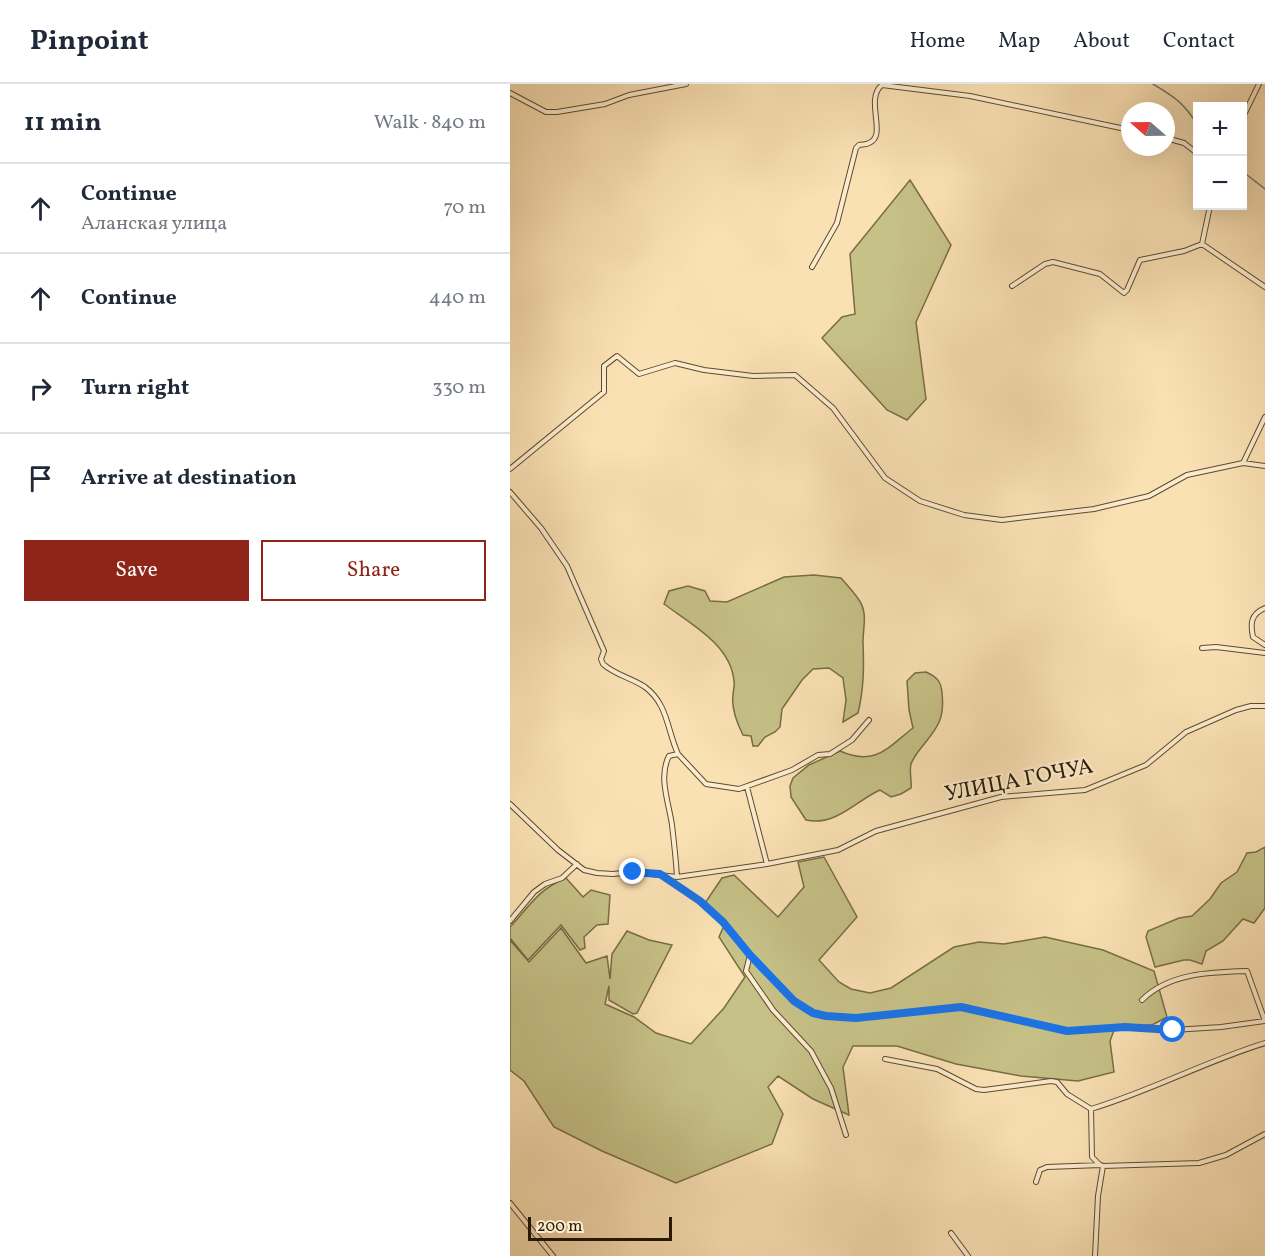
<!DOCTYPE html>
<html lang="en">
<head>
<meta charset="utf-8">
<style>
  body { margin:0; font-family:Vollkorn,serif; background:#f2f2f3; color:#1f2937 }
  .controls { position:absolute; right:18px; top:18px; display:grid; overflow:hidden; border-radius:0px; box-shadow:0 6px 24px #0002 }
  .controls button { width:54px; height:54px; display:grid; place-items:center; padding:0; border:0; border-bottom:2px solid #e0e1e3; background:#fff; color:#1f2937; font:30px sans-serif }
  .compass { position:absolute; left:611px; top:18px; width:54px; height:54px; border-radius:50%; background:#fff; box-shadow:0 6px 24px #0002; rotate:290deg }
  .scale { position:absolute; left:18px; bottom:15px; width:144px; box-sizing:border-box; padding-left:6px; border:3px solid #2a1903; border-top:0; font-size:16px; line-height:21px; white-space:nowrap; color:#2a1903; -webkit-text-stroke:4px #fcecce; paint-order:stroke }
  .stop { position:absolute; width:18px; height:18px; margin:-14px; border:4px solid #1a73e8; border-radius:50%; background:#fff }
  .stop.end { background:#1a73e8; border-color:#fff; box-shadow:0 2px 6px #0008 }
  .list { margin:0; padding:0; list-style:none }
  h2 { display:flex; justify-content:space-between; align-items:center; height:78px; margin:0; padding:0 24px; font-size:26px }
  h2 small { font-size:20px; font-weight:400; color:#747a83 }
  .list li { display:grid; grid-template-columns:39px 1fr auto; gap:18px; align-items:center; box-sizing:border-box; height:90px; padding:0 24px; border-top:2px solid #e0e1e3 }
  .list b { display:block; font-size:22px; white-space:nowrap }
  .list p { margin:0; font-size:20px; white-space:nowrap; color:#747a83 }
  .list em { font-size:20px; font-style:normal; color:#747a83 }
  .actions { display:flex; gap:12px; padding:18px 24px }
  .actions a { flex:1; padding:14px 0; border:2px solid #8f2418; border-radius:0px; text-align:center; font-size:21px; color:#8f2418 }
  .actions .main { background:#8f2418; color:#fff }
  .icon { flex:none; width:33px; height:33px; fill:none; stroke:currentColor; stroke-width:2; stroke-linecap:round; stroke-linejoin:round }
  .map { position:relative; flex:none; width:755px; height:1172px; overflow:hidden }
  header { display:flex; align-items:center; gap:36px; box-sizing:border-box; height:84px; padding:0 30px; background:#fff; border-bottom:2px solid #e0e1e3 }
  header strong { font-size:28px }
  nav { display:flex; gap:33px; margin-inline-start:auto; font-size:21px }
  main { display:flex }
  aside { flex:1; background:#fff }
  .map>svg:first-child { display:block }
  .green { fill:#c6c187; stroke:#786d45; stroke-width:1.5 }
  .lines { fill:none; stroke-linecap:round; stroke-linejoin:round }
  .stream { stroke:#717b6d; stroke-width:1.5 }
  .minor-casing { stroke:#5e4b2f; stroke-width:6 }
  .minor { stroke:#fcecce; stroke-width:4 }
  .route { stroke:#1a73e8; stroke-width:8 }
  .labels { text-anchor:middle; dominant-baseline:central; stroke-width:4.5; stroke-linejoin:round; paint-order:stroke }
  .street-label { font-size:22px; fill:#2a1903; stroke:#fcecce }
</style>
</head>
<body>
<header>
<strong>Pinpoint</strong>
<nav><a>Home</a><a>Map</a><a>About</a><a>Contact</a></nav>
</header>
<main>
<aside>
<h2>11 min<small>Walk · 840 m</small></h2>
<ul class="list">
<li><svg class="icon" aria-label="ahead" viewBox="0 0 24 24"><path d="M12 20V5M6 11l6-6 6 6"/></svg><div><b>Continue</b><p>Аланская улица</p></div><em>70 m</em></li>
<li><svg class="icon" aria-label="ahead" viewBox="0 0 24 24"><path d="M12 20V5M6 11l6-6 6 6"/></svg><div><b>Continue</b></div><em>440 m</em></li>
<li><svg class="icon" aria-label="right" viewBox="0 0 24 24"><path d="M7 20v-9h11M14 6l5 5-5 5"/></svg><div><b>Turn right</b></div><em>330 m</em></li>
<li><svg class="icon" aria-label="arrive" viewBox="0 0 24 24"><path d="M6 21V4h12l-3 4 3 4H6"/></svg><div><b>Arrive at destination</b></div></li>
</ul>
<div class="actions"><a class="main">Save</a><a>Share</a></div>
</aside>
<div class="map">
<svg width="755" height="1172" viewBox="0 0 755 1172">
  <rect width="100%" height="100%" fill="#fae1b4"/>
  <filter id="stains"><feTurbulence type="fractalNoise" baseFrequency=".00333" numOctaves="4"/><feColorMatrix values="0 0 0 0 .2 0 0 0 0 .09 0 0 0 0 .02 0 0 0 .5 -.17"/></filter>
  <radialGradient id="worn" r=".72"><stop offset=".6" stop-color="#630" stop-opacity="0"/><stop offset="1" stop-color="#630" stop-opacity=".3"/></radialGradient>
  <!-- green -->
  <path class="green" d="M400,96L441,161L406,238L416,315L397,336L377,326L312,254L332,233L345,230L340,170Z
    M304,491L331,494C337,501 344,508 349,516C358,529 353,543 353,558C354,582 354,604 348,629L333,638L336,616L333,594L319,584L303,585L292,596L272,625L270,643L265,648L255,653L248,662H243L241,652L233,651C227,639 221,625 223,611C223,606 225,602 224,597C221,561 181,540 154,520L159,507L178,502L195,507L200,517L217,518L274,493Z
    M416,588C427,593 431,597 432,609C435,636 427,644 411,664C407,669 403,675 401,680C399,687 402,697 401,704L391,710L381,713L370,706C347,716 325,743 296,736L281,713L280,702L283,694L299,681L330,667C366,683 378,663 403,644L399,626L397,597L405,589Z
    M755,763V824L744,839L733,835L713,857L696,867L692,880L680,876H674L645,883L636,853L638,847L669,834L682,832L700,815L711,799L727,788L737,769L746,768Z
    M314,773L347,833L309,876L329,898L341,905L360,909L381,904L444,863L469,858L494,860L535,853L593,866L644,887L657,933L642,941H606L600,957L604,988L568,997L511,992L446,980L387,962H343L333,983L339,1031L303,1015L268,992L258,1003L273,1030L262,1060L166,1099L92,1067L44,1043L14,997L0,986V856L19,878L51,844L76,879L97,872L100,895L102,870L117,847L139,856L162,861L127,929L123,930L99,916V902L95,920L124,933L146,949L181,960L214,924L235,893L209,853L216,837L195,819L212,794L224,791L268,833L294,803L288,778Z
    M56,794L73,813L81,806L100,811L98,840L87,841L74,853L75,864L70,866L51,841L18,876L0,854V843C20,822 27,806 56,794Z"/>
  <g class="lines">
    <!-- stream -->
    <path class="stream" d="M643,0C665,13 675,20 688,42
      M732,87L755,105"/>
    <!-- minor casing -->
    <g class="minor-casing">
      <path id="minor" d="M0,9L36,28H47L95,20L119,11L176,0
        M732,35L749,0
        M656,54L674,59L688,70
        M692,160L755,203
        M692,160L700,122
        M302,183L327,139L346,64L349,61C352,60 356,61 359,59C378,52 354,15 372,1L460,12L620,46
        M502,202L535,180L543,178L590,190L614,209L617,206L630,176L674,167L692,160
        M733,379L755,333
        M0,385L94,308V282L107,272L129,290L165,279L194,286L243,292L285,291L323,324L375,394L410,417L454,431L492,436L584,425L639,412L677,391L733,379L755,382
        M0,408L31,444L57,482L94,567L91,575L93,580C105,591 122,594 135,603C158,620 157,646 168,670
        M755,524C741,530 740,539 743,553L755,561
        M692,564L706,563L755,569
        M237,703L257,780
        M0,720L48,766L74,786L87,789L103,790L123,788L167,793L257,780L328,766L366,747L491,713L575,706L636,681L676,648L726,626L741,622H755
        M150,790L190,817L210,835L240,871L284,917L303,929L316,932L346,934L451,923L557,947L615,943L663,946L711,943L755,937L737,887C701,888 659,889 632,916
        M167,793C166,776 164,758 162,741C159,719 148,693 159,672L168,670L196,700L229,705L282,686L308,671L320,670L342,656L359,636
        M0,837L24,808L35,800L52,794L67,780
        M240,871L236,887L263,926L301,967L321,1004L336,1051
        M375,975L427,985L466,1005L474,1006L541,997L547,998L557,1010L581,1025C641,1007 696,977 755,959
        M581,1025L582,1073L590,1081
        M593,1082L689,1079L716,1071L755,1050
        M526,1098L530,1086L537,1083L591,1081
        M0,1119L43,1172
        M441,1149L458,1172
        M585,1172L588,1112L593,1082"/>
    </g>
    <!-- minor -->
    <use href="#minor" class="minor"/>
  </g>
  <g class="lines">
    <!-- route -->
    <path class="route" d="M123,788L150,790L190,817L213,838L240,871L284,917L303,929L316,932L346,934L451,923L557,947L615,943L663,946"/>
  </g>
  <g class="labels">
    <!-- street labels -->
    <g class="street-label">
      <text transform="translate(509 697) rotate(-11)">УЛИЦА ГОЧУА</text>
    </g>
  </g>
  <rect width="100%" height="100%" filter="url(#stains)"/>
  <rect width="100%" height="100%" fill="url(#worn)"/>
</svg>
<div class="controls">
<button>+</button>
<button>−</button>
</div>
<svg class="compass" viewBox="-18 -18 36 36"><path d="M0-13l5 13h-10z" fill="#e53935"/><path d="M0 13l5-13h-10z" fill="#747a83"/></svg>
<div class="scale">200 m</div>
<div class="stop" style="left:663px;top:946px"></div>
<div class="stop end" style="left:123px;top:788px"></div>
</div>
</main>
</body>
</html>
